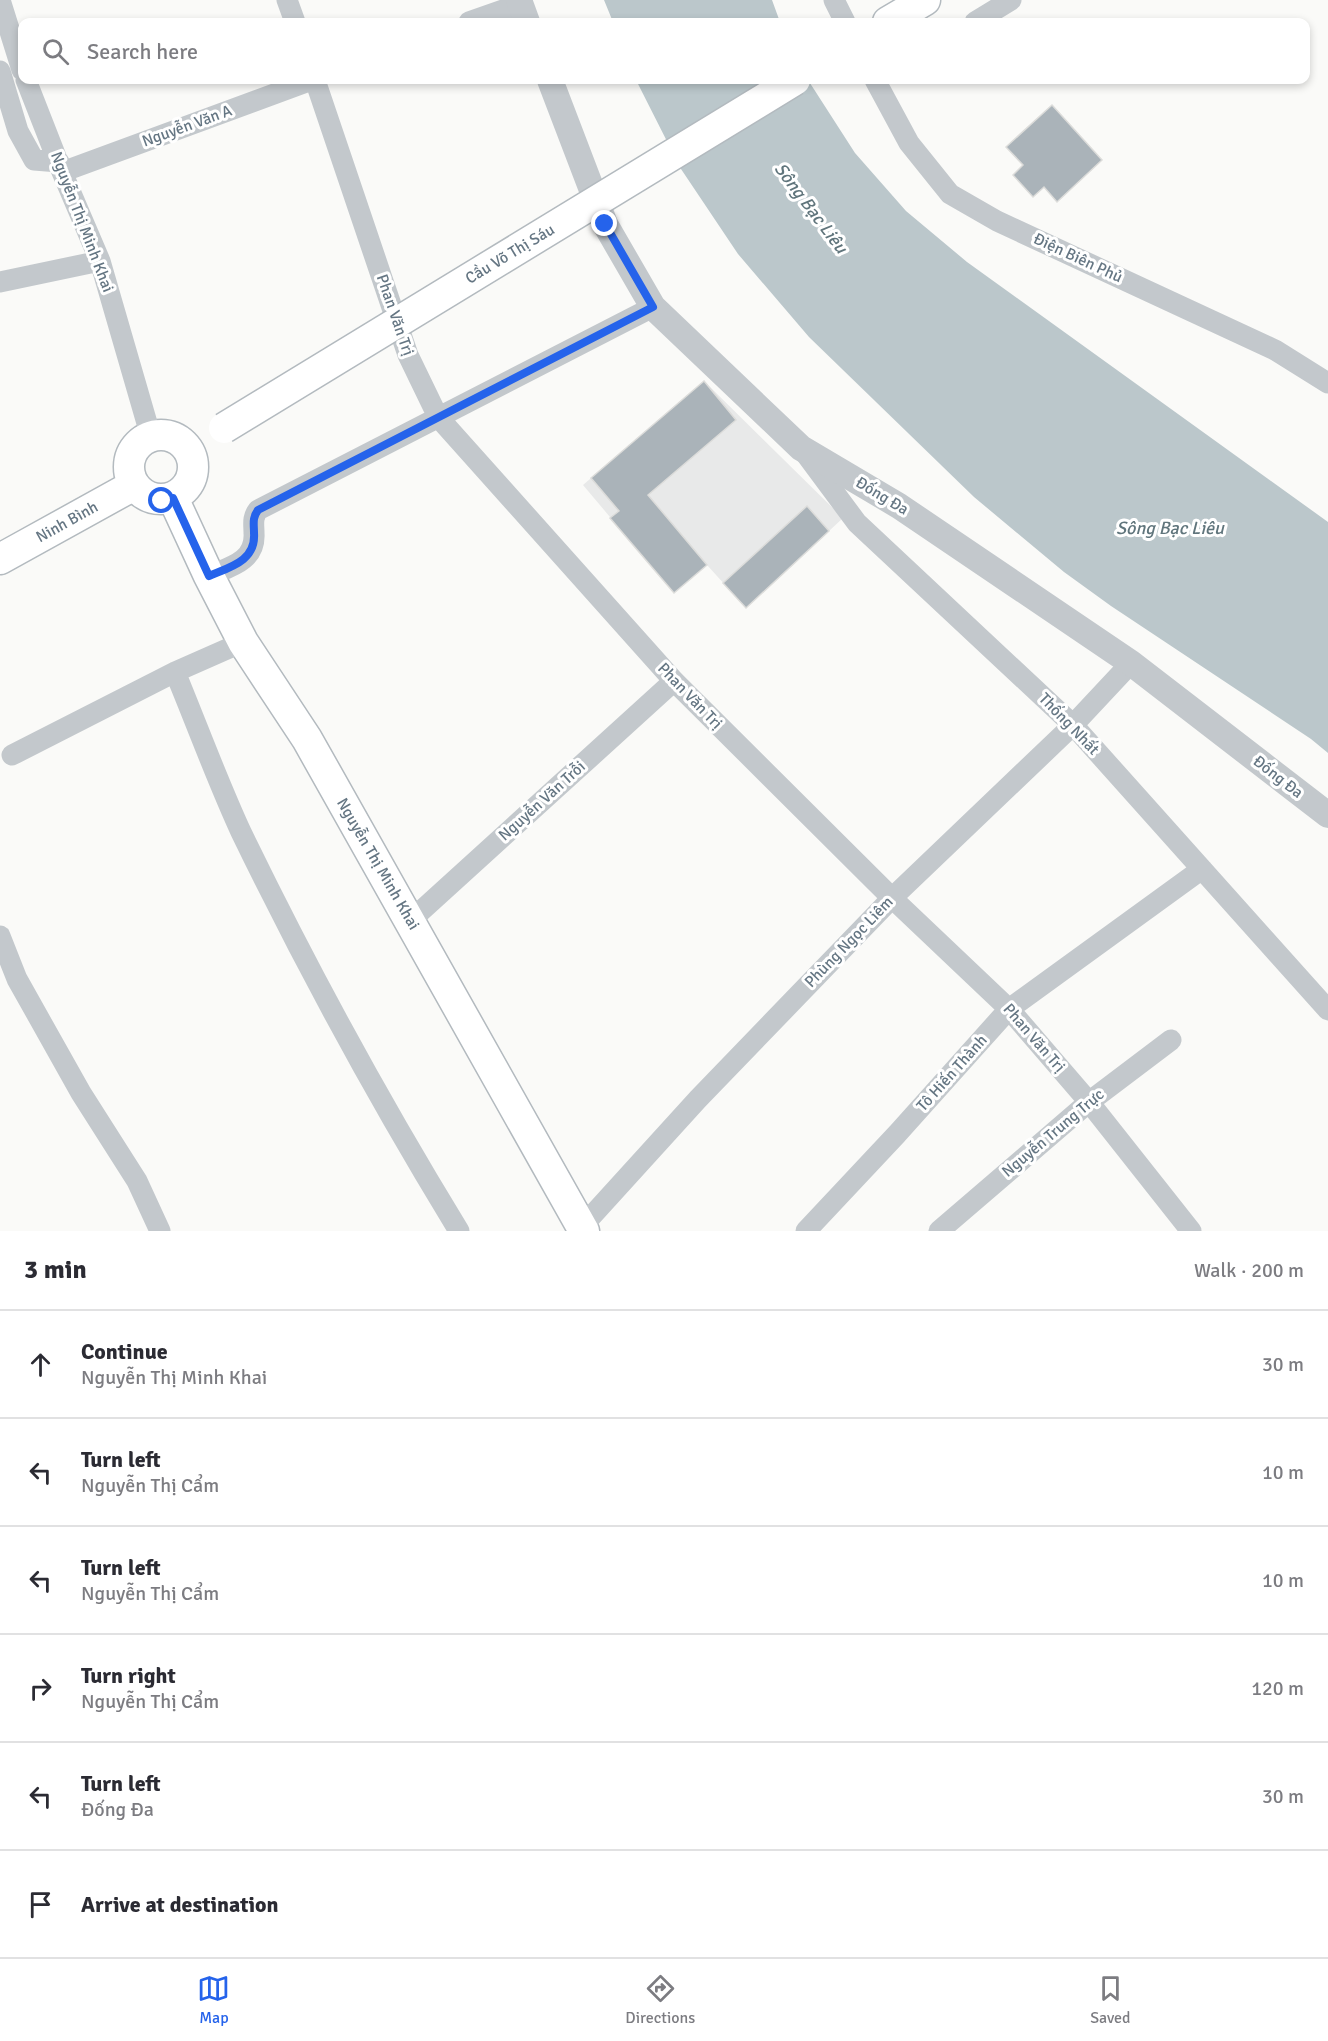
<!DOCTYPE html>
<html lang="en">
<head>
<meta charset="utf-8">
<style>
  body { margin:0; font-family:Signika,sans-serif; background:#f7f7f7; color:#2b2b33 }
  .stop { position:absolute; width:18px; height:18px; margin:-14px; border:4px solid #2563eb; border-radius:50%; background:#fff }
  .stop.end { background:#2563eb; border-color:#fff; box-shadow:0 2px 6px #0008 }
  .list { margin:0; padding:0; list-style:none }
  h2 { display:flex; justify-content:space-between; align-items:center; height:78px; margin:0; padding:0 24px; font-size:26px }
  h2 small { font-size:20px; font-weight:400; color:#7c7c81 }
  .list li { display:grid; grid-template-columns:39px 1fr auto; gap:18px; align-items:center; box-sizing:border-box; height:108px; padding:0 24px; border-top:2px solid #e1e1e2 }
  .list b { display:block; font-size:22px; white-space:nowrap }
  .list p { margin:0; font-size:20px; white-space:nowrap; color:#7c7c81 }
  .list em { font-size:20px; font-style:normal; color:#7c7c81 }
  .icon { flex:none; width:33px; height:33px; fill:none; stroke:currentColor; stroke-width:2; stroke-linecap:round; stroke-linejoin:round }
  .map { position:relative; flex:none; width:1328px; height:1231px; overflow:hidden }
  .search { position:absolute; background:#fff; box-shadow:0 3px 9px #0003; left:18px; right:18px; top:18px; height:66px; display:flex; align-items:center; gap:15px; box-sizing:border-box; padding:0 21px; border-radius:12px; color:#7c7c81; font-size:22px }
  .sheet { height:726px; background:#fff }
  nav { display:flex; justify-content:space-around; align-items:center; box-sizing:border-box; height:84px; border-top:2px solid #e1e1e2; background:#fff; font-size:16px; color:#7c7c81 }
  nav a { display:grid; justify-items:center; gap:3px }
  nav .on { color:#2563eb }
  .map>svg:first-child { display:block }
  .built { fill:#e8e9e9 }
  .water { fill:#bbc7cb }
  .building { fill:#aab3b9; stroke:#dcdcda; stroke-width:1.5 }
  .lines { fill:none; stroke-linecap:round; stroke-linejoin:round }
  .secondary-casing { stroke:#b3babf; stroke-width:33 }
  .minor { stroke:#c3c8cc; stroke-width:21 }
  .tertiary { stroke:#c3c8cc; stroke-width:26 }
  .secondary { stroke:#fff; stroke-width:30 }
  .secondary-bridge-casing { stroke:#b3babf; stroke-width:33; stroke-linecap:butt }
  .secondary-bridge { stroke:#fff; stroke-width:30 }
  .route { stroke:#2563eb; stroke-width:8 }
  .labels { text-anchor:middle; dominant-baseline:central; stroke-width:6; stroke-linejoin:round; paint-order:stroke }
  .street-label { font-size:16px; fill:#657683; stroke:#fff }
  .water-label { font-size:18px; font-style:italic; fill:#60757c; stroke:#fff }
</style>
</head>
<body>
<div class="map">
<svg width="1328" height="1231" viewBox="0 0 1328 1231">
  <rect width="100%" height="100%" fill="#fafaf8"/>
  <!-- built -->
  <path class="built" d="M704,381L843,518L746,608L707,565L674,593L583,485Z"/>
  <!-- water -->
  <path class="water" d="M604,0H772L780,22H613Z
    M636,80H808L855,153L906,211L967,262L1328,522V753L1311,739L1111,606L1064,572L974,497L809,337L738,254L681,169Z"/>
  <!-- building -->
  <path class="building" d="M1052,105L1102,160L1057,202L1044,187L1033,197L1013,175L1023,165L1006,147Z
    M704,381L736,420L648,495L707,565L674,593L610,518L619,511L591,478Z
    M807,506L829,531L746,608L723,583Z"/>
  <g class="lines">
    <!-- secondary casing -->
    <g class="secondary-casing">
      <path id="secondary" d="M888,22L925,0
        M129 467a32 32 0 1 1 64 0a32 32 0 1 1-64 0Z
        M173,498L209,576L243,642L307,739L584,1231
        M0,559L134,485"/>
    </g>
    <!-- minor -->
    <path class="minor" d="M0,0L22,70
      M287,0L295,22
      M834,0L845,22
      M469,22L520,4
      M975,22L1011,0
      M0,71L18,131L34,160L59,162
      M26,80L62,172L100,261L151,437
      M315,80L408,355L438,417L674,681L892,898L1009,1009L1089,1102L1191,1231
      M875,80L909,143L950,194L997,221L1275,350L1328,383
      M62,172L312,80
      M0,282L100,261
      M805,453L857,523L1073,725L1328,1010
      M209,576C230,567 256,561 254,533C254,524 252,518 258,510L653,307
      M175,672C197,725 217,780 241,832C307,968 380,1102 459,1231
      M12,755L175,672L243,642
      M410,921L674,681
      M0,936L17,979L81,1093L137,1181L160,1231
      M578,1231L698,1099L892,898L1073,725L1131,663
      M806,1231L897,1134L1009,1009L1202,869
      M939,1231L1089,1102L1171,1040"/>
    <!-- tertiary -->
    <path class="tertiary" d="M519,0L527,22
      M550,80L605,224L653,307L801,448L899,506L1131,663L1328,815"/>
    <!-- secondary -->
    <use href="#secondary" class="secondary"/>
    <!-- secondary-bridge casing -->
    <g class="secondary-bridge-casing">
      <path id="secondary-bridge" d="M224,428L795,80"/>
    </g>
    <!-- secondary-bridge -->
    <use href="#secondary-bridge" class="secondary-bridge"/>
  </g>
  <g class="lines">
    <!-- route -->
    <path class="route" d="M162,501L173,498L209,576C230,567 256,561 254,533C254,524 252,518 258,510L653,307L605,224"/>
  </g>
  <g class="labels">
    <!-- street labels -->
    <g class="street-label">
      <text transform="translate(187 126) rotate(-20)">Nguyễn Văn A</text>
      <text transform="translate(82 222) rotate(69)">Nguyễn Thị Minh Khai</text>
      <text transform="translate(510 254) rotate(-31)">Cầu Võ Thị Sáu</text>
      <text transform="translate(1078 258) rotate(25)">Điện Biên Phủ</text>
      <text transform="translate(395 315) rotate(71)">Phan Văn Trị</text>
      <text transform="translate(882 496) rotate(31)">Đống Đa</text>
      <text transform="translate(67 522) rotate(-29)">Ninh Bình</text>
      <text transform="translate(690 696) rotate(46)">Phan Văn Trị</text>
      <text transform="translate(1069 724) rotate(46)">Thống Nhất</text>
      <text transform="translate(1278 777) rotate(38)">Đống Đa</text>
      <text transform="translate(542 801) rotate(-42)">Nguyễn Văn Trỗi</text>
      <text transform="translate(378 864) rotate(60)">Nguyễn Thị Minh Khai</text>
      <text transform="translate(849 942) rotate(-46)">Phùng Ngọc Liêm</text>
      <text transform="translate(1034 1038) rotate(49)">Phan Văn Trị</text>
      <text transform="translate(952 1073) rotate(-48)">Tô Hiến Thành</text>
      <text transform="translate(1053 1133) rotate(-40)">Nguyễn Trung Trực</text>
    </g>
    <!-- water labels -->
    <g class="water-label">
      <text transform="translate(811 208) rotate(53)">Sông Bạc Liêu</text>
      <text x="1170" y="528">Sông Bạc Liêu</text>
    </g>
  </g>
</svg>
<div class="stop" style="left:162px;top:501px"></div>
<div class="stop end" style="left:605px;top:224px"></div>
<div class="search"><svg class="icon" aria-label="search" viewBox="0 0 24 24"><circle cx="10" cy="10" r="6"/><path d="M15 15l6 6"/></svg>Search here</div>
</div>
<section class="sheet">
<h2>3 min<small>Walk · 200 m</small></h2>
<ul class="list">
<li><svg class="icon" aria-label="ahead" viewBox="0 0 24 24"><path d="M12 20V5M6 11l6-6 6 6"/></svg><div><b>Continue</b><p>Nguyễn Thị Minh Khai</p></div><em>30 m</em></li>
<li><svg class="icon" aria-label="left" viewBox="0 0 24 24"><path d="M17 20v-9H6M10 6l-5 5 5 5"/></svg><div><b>Turn left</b><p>Nguyễn Thị Cẩm</p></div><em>10 m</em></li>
<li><svg class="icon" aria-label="left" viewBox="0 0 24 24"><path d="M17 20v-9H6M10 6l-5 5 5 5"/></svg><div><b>Turn left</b><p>Nguyễn Thị Cẩm</p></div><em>10 m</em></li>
<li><svg class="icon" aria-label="right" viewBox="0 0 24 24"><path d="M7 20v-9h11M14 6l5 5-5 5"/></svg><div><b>Turn right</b><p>Nguyễn Thị Cẩm</p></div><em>120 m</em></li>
<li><svg class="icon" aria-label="left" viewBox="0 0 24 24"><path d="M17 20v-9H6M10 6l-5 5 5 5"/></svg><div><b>Turn left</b><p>Đống Đa</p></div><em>30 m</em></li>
<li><svg class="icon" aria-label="arrive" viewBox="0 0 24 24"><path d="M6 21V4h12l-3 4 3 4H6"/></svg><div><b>Arrive at destination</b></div></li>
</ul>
</section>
<nav>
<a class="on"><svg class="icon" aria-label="map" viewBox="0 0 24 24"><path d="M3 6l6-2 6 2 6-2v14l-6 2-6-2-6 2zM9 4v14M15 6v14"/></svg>Map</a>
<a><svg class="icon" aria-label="directions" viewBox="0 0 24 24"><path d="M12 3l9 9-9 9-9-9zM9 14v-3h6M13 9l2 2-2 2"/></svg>Directions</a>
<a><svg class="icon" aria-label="saved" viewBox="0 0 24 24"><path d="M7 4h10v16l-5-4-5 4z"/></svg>Saved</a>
</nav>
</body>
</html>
